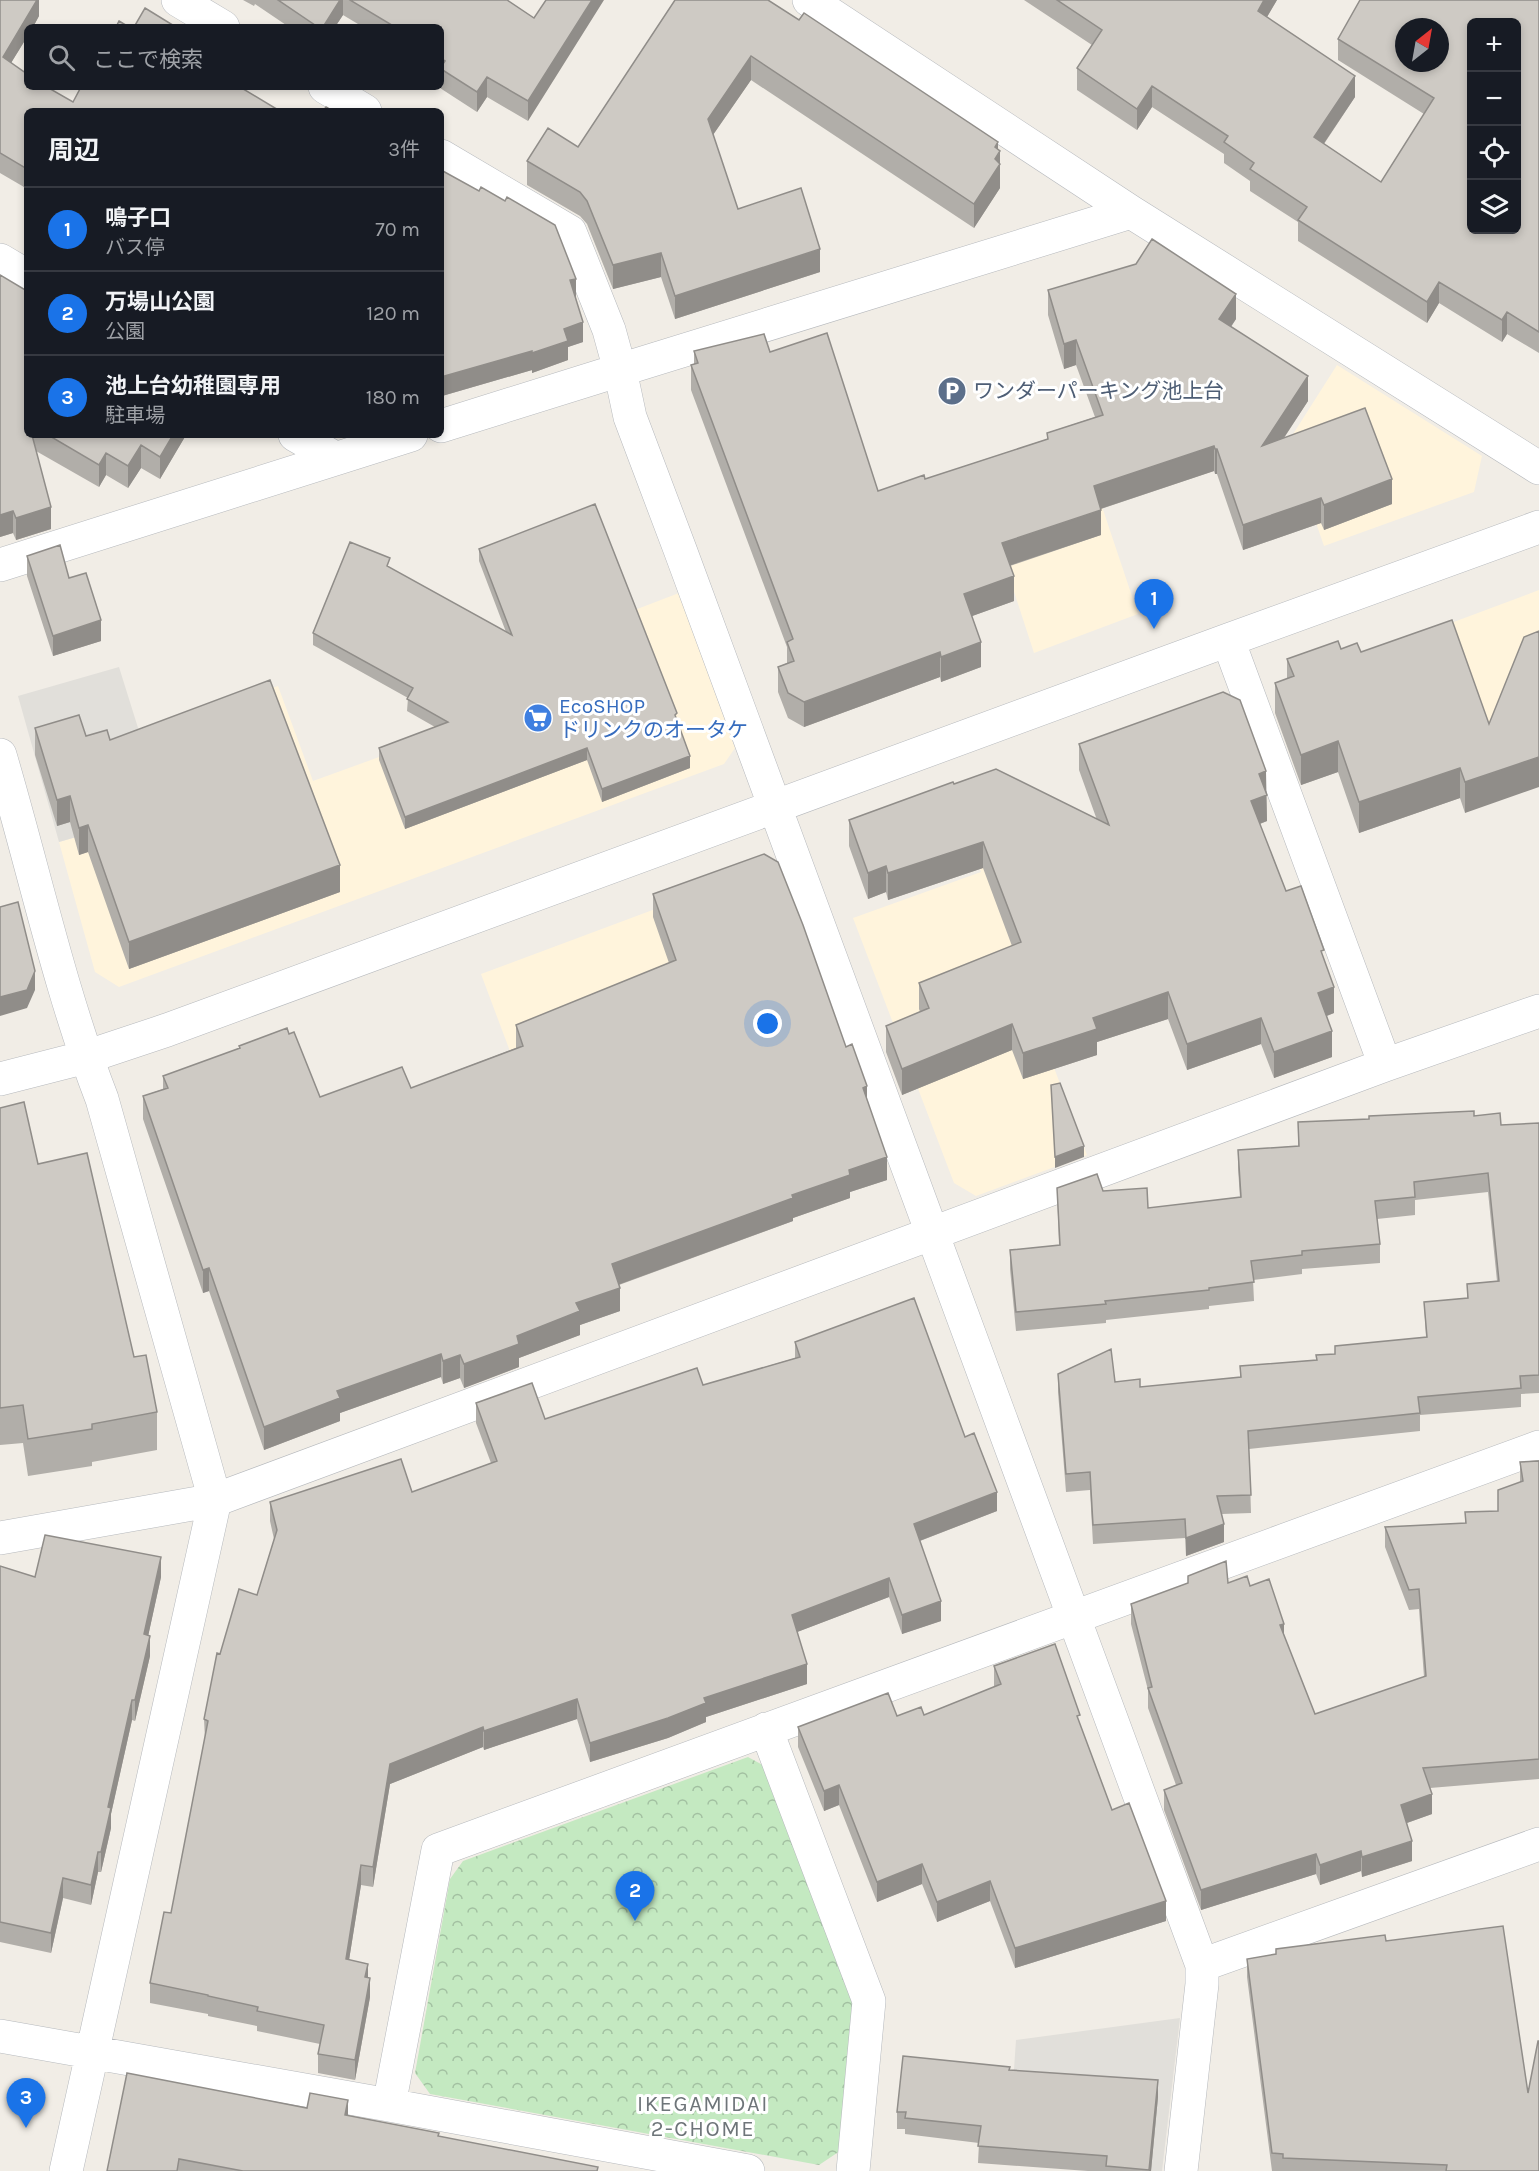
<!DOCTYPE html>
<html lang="ja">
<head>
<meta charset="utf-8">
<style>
  body { margin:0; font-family:Karla,"Noto Sans JP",sans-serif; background:#242831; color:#f1f3f6 }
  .controls { position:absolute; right:18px; top:18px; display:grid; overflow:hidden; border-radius:9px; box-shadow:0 3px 9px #0003 }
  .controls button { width:54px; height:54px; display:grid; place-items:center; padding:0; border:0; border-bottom:2px solid #363941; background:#171b24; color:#f1f3f6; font:30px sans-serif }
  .compass { position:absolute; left:1395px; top:18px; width:54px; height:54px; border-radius:50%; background:#171b24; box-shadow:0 3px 9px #0003; rotate:31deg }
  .you { position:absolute; left:768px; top:1024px; width:21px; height:21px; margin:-15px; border:4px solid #fff; border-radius:50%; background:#1a73e8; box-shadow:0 0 0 9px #1a73e833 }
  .badge { display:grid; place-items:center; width:39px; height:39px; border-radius:50%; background:#1a73e8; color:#fff; font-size:20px; font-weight:700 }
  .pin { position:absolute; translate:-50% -50px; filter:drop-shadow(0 2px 3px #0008) }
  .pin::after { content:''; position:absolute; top:32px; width:21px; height:18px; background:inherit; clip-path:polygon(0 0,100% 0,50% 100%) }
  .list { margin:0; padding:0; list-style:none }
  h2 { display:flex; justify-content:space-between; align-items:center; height:78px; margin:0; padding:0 24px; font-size:26px }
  h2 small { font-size:20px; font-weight:400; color:#9ea1a6 }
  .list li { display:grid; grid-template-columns:39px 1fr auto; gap:18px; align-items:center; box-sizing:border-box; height:84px; padding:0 24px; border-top:2px solid #363941 }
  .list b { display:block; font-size:22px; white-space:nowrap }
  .list p { margin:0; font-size:20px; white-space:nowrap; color:#9ea1a6 }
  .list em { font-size:20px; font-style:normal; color:#9ea1a6 }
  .icon { flex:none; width:33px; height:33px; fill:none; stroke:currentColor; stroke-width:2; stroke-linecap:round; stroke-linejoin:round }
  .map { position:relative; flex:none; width:1539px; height:2171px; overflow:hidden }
  .search { position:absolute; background:#171b24; box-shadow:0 3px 9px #0003; left:24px; top:24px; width:420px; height:66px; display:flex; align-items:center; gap:15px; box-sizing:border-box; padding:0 21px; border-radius:9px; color:#9ea1a6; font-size:22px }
  .panel { position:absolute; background:#171b24; box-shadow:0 3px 9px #0003; left:24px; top:108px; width:420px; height:330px; border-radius:9px }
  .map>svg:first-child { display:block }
  .commercial { fill:#fff4dc }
  .industrial { fill:#e1dfda }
  .forest { fill:url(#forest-crowns) }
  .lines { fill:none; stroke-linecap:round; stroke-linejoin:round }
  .minor-casing { stroke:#b6b9bd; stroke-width:34 }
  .minor { stroke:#fff; stroke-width:33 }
  .wall { fill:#b1aea9 }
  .shaded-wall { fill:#908d89 }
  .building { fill:#cecac4; stroke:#908d89; stroke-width:1.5; fill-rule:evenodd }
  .labels { text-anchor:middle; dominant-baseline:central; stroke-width:6; stroke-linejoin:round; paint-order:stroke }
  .service-label { font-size:21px; fill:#4e5e75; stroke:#fff; text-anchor:start }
  .shop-label { font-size:21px; fill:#366cbe; stroke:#fff; text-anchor:start }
  .neighbourhood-label { font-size:22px; letter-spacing:1.5px; fill:#6e7579; stroke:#fff }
</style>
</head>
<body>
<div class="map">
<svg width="1539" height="2171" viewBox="0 0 1539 2171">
  <defs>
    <pattern id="forest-crowns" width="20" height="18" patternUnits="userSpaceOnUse" patternTransform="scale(1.5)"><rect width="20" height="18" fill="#c4e9c1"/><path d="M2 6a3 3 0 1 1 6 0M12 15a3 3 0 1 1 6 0" fill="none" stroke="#a2c0a1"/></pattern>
  </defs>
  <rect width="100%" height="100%" fill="#f1ede6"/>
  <!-- commercial -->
  <path class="commercial" d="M1337,365L1482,456L1474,492L1324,546L1288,442Z
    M1080,441L1138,614L1034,653L977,478Z
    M1539,590V757L1492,738L1451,623Z
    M679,593L735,748L724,764L119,987L95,972L59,842L139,819L111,740L278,686L313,781L426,740L481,635L525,652Z
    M1014,779L1019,975L1087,1155L976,1196L954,1183L853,918L981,872L954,801Z
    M757,871L547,1150L481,974Z"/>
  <!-- industrial -->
  <path class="industrial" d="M119,667L139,731V819L59,842L18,696Z
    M1180,2018L1162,2171H1098L1013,2084L1016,2040Z"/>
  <!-- forest -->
  <path class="forest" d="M748,1757L772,1770L857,1999L843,2149L819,2165L430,2094L415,2073L450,1879L463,1861Z"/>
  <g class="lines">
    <!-- minor casing -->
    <g class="minor-casing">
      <path id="minor" d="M178,0L223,27
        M809,0L1131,212L1539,468
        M325,87L365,111
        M441,156L570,232L609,330L620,370L1131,212
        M0,260L27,276
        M441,426L620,370L630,417C825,931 1009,1449 1202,1965V1984L1181,2171
        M295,435L335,458
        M0,565L411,435
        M1228,640L1385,1065
        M0,755C34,870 59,988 102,1099L215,1500L66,2171
        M0,1079L86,1057L167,1030L1228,640L1539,527
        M0,1538L215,1500L1385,1065L1539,1011
        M766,1729L869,2001L853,2171
        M1202,1965L1539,1844
        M0,2036L389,2105L748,2171
        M389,2105L438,1850L1539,1447"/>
    </g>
    <!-- minor -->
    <use href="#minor" class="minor"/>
  </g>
  <!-- wall -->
  <path class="wall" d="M0,0H39V16L33,27H27V37L11,63L27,87L73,102L240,87L27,111V199L24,198V187L0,173Z
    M243,0H507L534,18L528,121L487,97L477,112L440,88L441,87V27H363L343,15L335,27H289L255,4L254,6Z
    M675,0L1000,151V188L974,228L751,80L713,135L738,209L820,272L675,319L661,277L613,289L587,224L580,216L527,185V161L578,147Z
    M1024,0H1277L1267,17L1355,97L1324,144L1381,182L1424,114L1338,60V39L1539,0V353L1507,334L1502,342L1439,303L1427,323L1298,241V222L1250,191V181L1224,163V154L1152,107L1137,130L1077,90V68L1092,45Z
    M441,170L576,298L583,342L568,347V360L532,373V370L442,396V401Z
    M0,275L27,435H186L160,479L141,468L128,488L106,475L99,487L36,451L51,529L16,540L13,533L0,537Z
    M1048,290L1236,319L1231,327L1308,401L1284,438L1392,504L1324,530L1321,523L1243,550L1217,474H1215L1214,471L1101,509V535L1010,566L1014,601L972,616L981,667L941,682L940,677L804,727L788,718L778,692V667L787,663V647L691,390V365L694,364V351L770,352L878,491L925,479L1047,439V433L1095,417L1076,365L1064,369L1048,315Z
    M479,549L677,721L690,768L602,802L587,760L405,829L379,760V748L435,727L407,711L408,698L313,645V633L390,568L506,632L479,561Z
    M27,556L69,578L101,641L53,656L27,576Z
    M1341,649L1361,652L1489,724L1465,813L1460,798L1359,833L1338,772L1301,785L1275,713V683L1287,679V659Z
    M35,728L110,740L340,892L129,969L88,852L79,855L70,822L57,826L35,755Z
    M1079,744L1266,792L1267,821L1260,824L1286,891L1324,959L1334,1013L1327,1016L1332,1057L1274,1078L1261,1044L1187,1070L1168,1019L1097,1042V1055L1023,1079L1012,1050L902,1095L886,1052V1026L920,1012L919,1009V983L1012,946L983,868L888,900L886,892L868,899L849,846V820L954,784L1097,820L1079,770Z
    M653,894L846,1047L867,1101L887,1180L850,1192V1198L793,1218V1221L619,1285L620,1311L580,1325V1335L519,1358V1367L464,1388L460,1378L443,1384L441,1377L340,1413V1421L264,1450L209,1291L203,1293L143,1119V1096L163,1089V1076L239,1049V1046L320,1097L411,1088L516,1048V1025L669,963L653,917Z
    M0,1108L38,1164L134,1357L157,1412V1450L92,1462V1466L28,1476L23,1443L0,1445Z
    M1474,1116L1501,1125L1539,1123V1393L1521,1394V1407L1420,1415V1431L1249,1449L1251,1513L1222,1514L1224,1542L1186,1556L1185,1538L1093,1544L1090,1490L1066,1492L1058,1392V1374L1115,1382L1140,1387L1240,1377V1366L1316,1360V1355L1335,1354L1426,1337L1424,1302L1467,1298V1284L1497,1281L1488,1192L1415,1200V1215L1377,1219L1380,1244V1263L1302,1269V1274L1253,1280L1254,1301L1209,1306V1309L1106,1320V1323L1016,1331L1010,1269V1250L1059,1245L1057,1188L1103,1191L1148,1208L1240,1198L1238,1168V1150L1298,1146V1122Z
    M795,1342L965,1437L997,1511L920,1541L941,1621L902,1634L889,1597L797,1632L807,1684L706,1717V1722L668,1738L590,1762L577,1719L484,1750L483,1747L390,1784L373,1887L361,1885L349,1960L368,1978L370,1997L355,2080L318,2073V2054L320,2044L257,2031V2026L208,2016V2014L150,2003V1983L171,1913L205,1739L204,1719L220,1654L257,1595L274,1539L270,1521V1502L412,1492L491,1463L476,1423V1403L545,1419L703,1385L795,1358Z
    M1539,1460V1779L1430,1788L1432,1814L1407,1823L1412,1861L1362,1877L1361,1871L1320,1885L1316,1874L1201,1910L1164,1810V1790L1176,1785L1148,1708V1690L1131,1624V1604L1228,1583L1250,1586L1284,1636L1315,1714L1424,1677L1419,1609L1409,1610L1385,1547V1527L1465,1523V1512L1498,1511L1520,1483V1462Z
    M0,1566L35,1577H161L148,1636L150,1656L135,1721L132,1720L111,1814V1828L101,1872H98L91,1905L63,1898L51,1953L0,1942Z
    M994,1666L1080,1724L1112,1810L1166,1921L1015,1968L990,1901L937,1922L922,1884L877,1902L839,1805L824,1811L798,1747V1727L897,1716L924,1715L994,1687Z
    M1386,1941L1539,2171H1272L1247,1977V1959L1276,1954V1949Z
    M1010,2070L1158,2097L1151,2171H1088L978,2163L979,2143L905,2134V2129H897V2112Z
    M348,2116L439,2136L598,2171H107Z"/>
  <!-- shaded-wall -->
  <path class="shaded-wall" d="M31,0H39V16L33,27H27V37L3,76V57Z
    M340,0H343V15L335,27H323Z
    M592,0H604L528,121V101Z
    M1264,0H1277L1258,32V11Z
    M751,56V80L708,142V119Z
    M1355,76V97L1314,158V137Z
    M487,77V97L477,112V92Z
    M1152,86V107L1137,130V109Z
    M998,142V155L1000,151V188L974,228V204L995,147Z
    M820,249V272L675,319V296Z
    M661,253V277L613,289V265Z
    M576,279V298L570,300V280Z
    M1439,282V303L1427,323V302Z
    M1236,294V319L1219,344V319Z
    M1507,312V334L1502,342V320Z
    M583,322V342L568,347V360L532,373V353L564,329Z
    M1076,340V365L1064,369V344Z
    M532,351V370L442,396V401H441V377Z
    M1308,376V401L1262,471V446Z
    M173,435H186L160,479V457Z
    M141,445V468L128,488V466Z
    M1214,446V471L1094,511V486Z
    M1215,449H1217V474H1215Z
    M106,453V475L99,487V465Z
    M1392,479V504L1324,530V505Z
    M1321,498V523L1243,550V525Z
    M51,507V529L16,540V518Z
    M1101,510V535L1002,568V543Z
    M13,511V533L0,537V515Z
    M1014,576V601L964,619V594Z
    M101,620V641L53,656V636Z
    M981,642V667L941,682V657Z
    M940,652V677L804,727V702Z
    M1338,741V772L1301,785V755Z
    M587,748V760L405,829V817Z
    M690,756V768L602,802V789Z
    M1539,757V787L1465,813V782Z
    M1460,768V798L1359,833V802Z
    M1266,771L1267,821L1251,827V801L1259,774Z
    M70,796V822L57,826V800Z
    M88,825V852L79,855V828Z
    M983,842V868L888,900V873Z
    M340,865V892L129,969V942Z
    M886,866V892L868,899V873Z
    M35,971V990L27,1008L0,1016V997Z
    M1334,987V1013L1318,1019V993Z
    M1168,992V1019L1097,1042V1055L1023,1079V1053L1093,1018Z
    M1261,1018V1044L1187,1070V1044Z
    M1012,1024V1050L902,1095V1069Z
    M1332,1031V1057L1274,1078V1052Z
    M867,1086V1109L863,1088Z
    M1084,1146V1157L1055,1168V1157Z
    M887,1157V1180L850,1192V1198L793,1218V1221L612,1287V1264L792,1195L849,1170Z
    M209,1268V1291L203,1293V1270Z
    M620,1288V1311L580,1325V1335L519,1358V1367L464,1388V1364L517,1336L576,1303Z
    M441,1354V1377L340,1413V1421L264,1450V1427L337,1391Z
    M460,1355V1378L443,1384V1361Z
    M997,1492V1511L914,1543V1524Z
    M1224,1524V1542L1186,1556V1538Z
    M161,1557V1577L144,1655V1634Z
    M889,1578V1597L792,1634V1615Z
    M941,1601V1621L902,1634V1615Z
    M1284,1624V1644L1280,1625Z
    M150,1636V1656L135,1721V1700Z
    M807,1664V1684L706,1717V1722L668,1738L590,1762V1743L704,1698Z
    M577,1699V1719L484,1750V1731Z
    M132,1700V1720L111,1814V1828L101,1872V1852L108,1807Z
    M483,1727V1747L390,1784L373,1887V1867L390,1764Z
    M839,1785V1805L824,1811V1791Z
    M1432,1794V1814L1401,1825V1805Z
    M1412,1841V1861L1362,1877V1857Z
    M1361,1851V1871L1320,1885V1865Z
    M98,1852V1872L91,1905V1885Z
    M1316,1854V1874L1201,1910V1890Z
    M922,1864V1884L877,1902V1882Z
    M361,1865V1885L346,1979V1959Z
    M63,1878V1898L51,1953V1933Z
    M990,1881V1901L937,1922V1902Z
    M1166,1901V1921L1015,1968V1948Z
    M368,1964V1983L365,1977Z
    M370,1978V1997L355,2080V2060Z
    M1158,2080V2097L1151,2171H1149Z
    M348,2100V2117L345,2115Z"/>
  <!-- building -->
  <path class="building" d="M0,0H37L3,57L27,74V87H47L73,102L81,87H240L280,111H27V169L0,153Z
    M278,0H340L323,27H318Z
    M350,0H507L534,18L546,0H592L528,101L487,77L477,92L441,69V67L445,61L441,58V27H395Z
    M675,0H768L799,20L804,13L998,142L995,147L1000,151L995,159L1000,164L974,204L751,56L708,119L738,209L801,188L820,249L675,296L661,253L613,265L587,201L580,192L527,161L548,128L578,147Z
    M1057,0H1264L1258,11L1355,76L1314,137L1381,182L1434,98L1338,39L1360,0H1539V332L1507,312L1502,320L1439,282L1427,302L1298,220L1307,207L1250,169L1254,163L1224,142L1228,136L1152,86L1137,109L1077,68L1102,30ZM1472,22H1516V230H1472ZM1404,27H1440V63H1404Z
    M145,8L176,27H134Z
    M119,21L129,27H116Z
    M326,107L333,111H323Z
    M441,170L479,191L481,187L505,201L507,197L555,225L576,279L570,280L583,322L564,329L568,341L532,353V351L441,377Z
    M1152,239L1236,294L1219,319L1308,376L1262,446L1365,408L1392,479L1324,505L1321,498L1243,525L1217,449H1215L1214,446L1094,486L1101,510L1002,543L1014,576L964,594L981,642L941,657L940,652L804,702L788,693L778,667L794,661L787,642L793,639L691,365L698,363L694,351L764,334L770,352L827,333L878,491L924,475L925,479L1048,439L1047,433L1103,415L1076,340L1064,344L1048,290L1136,264Z
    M0,275L27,291V435H32L51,507L16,518L13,511L0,515Z
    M48,435H173L160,457L141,445L128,466L106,453L99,465Z
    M595,504L677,713L675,715L690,756L602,789L587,748L405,817L379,748L448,722L407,699L413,688L313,633L350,542L390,558L387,566L512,635L479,549Z
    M60,545L69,578L86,573L101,620L53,636L27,556Z
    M1452,620L1489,724L1524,637L1539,631V757L1465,782L1460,768L1359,802L1338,741L1301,755L1275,683L1294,676L1287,659L1338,641L1341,649L1357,643L1361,652Z
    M270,680L340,865L129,942L88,825L79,828L70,796L57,800L35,728L79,715L86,736L107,730L110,740Z
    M1223,692L1240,700L1266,771L1259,774L1267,795L1251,801L1286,891L1301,886L1324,950L1321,951L1334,987L1318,993L1332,1031L1274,1052L1261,1018L1187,1044L1168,992L1093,1018L1097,1029L1023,1053L1012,1024L902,1069L886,1026L929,1008L919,983L1021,942L983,842L888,873L886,866L868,873L849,820L953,782L954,784L996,769L1109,825L1079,744Z
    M764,854L778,862L803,925L846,1047L852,1044L867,1086L863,1088L887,1157L849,1170L850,1175L792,1195L793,1198L612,1264L620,1288L576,1303L580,1311L517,1336L519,1344L464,1364L460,1355L443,1361L441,1354L337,1391L340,1398L264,1427L209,1268L203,1270L143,1096L168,1088L163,1076L240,1048L239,1046L287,1028L289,1034L294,1032L320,1097L402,1067L411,1088L523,1046L516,1025L676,960L653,894Z
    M18,902L35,971L27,990L0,997V907Z
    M1060,1083L1084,1146L1055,1157L1051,1085Z
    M24,1102L38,1164L87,1153L134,1357L146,1355L157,1412L92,1424V1429L28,1439L23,1405L0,1408V1108Z
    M1474,1111V1116L1500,1113L1501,1125L1539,1123V1375L1520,1376L1521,1388L1418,1397L1420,1413L1248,1431L1251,1495L1217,1496L1224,1524L1186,1538L1185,1519L1093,1525L1090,1472L1066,1474L1058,1374L1111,1349L1115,1382L1140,1379V1387L1241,1377L1240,1366L1317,1360L1316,1355L1335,1354V1346L1427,1337L1424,1302L1468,1298L1467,1284L1499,1281L1488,1173L1414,1182L1415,1197L1375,1201L1380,1244L1302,1251V1255L1251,1261L1254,1282L1209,1288V1290L1105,1301L1106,1304L1016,1312L1010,1250L1060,1245L1057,1188L1097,1174L1103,1191L1147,1188L1148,1208L1241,1197L1238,1150L1299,1146L1298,1122L1369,1119V1116Z
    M914,1298L965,1437L974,1433L997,1492L914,1524L941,1601L902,1615L889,1578L792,1615L807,1664L704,1698L706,1703L668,1718L590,1743L577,1699L484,1731L483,1727L390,1764L373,1867L361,1865L346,1959L368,1964L365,1977L370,1978L355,2060L318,2054L324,2025L257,2011L258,2007L208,1996V1995L150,1983L164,1912L171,1913L208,1721L204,1719L217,1653L220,1654L239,1589L257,1595L277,1530L270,1502L401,1459L412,1492L497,1461L476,1403L532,1383L545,1419L697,1368L703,1385L800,1357L795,1342Z
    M1539,1461V1759L1423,1768L1432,1794L1401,1805L1412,1841L1362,1857L1361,1851L1320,1865L1316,1854L1201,1890L1164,1790L1182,1783L1148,1688L1152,1687L1131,1604L1188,1583V1576L1226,1561L1228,1583L1247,1576L1250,1586L1269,1579L1284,1624L1280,1625L1315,1714L1426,1676L1419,1589L1409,1590L1385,1527L1466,1523L1465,1512L1498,1511V1490L1523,1481L1520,1462Z
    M45,1535L161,1557L144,1634L150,1636L135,1700H132L108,1807L111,1808L101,1852H98L91,1885L63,1878L51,1933L0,1922V1566L35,1577Z
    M1055,1644L1080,1715L1077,1716L1112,1810L1129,1803L1166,1901L1015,1948L990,1881L937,1902L922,1864L877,1882L839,1785L824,1791L798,1727L888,1693L897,1716L921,1707L924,1715L1001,1684L994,1666Z
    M1503,1926L1528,2093L1538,2041H1539V2171H1446L1447,2165L1283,2158V2154L1272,2153L1247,1959L1276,1954V1949L1385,1935L1386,1941Z
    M903,2056L1010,2067L1009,2070L1158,2080L1149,2170L1106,2166L1107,2156L978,2146L981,2126L905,2118L906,2112H897Z
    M127,2073L307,2108L310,2093L348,2100L345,2115L439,2133L438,2136L598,2167L597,2171H243L179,2159L177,2171H107Z"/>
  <!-- icons -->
  <defs>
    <g id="parking-disc" transform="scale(1.5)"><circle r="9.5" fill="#5c6f8a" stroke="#fff"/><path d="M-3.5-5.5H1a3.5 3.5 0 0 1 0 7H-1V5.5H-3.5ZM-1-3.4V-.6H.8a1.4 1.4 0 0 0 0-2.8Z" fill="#fff"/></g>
    <g id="supermarket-disc" transform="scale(1.5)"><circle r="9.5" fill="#3f7fe0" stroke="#fff"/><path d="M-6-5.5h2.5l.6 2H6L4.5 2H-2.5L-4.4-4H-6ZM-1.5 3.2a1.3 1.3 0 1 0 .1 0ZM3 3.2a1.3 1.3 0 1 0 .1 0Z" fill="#fff"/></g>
  </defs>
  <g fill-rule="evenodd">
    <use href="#parking-disc" x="952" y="391"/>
    <use href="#supermarket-disc" x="538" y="718"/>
  </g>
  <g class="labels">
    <!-- service labels -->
    <g class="service-label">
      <text x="973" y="391">ワンダーパーキング池上台</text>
    </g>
    <!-- shop labels -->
    <g class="shop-label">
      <text x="559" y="706">EcoSHOP<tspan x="559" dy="24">ドリンクのオータケ</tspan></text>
    </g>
    <!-- neighbourhood labels -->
    <g class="neighbourhood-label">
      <text x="703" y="2104">IKEGAMIDAI<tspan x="703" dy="25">2-CHOME</tspan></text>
    </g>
  </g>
</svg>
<div class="controls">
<button>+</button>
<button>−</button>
<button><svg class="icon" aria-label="locate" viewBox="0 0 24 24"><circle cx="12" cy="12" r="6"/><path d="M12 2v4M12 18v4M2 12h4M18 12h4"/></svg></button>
<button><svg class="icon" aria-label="layers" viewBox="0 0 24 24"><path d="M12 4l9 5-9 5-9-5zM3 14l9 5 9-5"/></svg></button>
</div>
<svg class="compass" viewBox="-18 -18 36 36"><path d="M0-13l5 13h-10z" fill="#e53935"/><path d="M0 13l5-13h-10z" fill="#9ea1a6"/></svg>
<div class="you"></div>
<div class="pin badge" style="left:1154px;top:629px">1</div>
<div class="pin badge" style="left:635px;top:1921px">2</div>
<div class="pin badge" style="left:26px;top:2128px">3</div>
<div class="search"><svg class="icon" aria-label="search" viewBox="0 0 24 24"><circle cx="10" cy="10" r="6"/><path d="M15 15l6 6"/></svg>ここで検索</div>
<section class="panel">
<h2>周辺<small>3件</small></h2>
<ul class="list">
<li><span class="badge">1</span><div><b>鳴子口</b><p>バス停</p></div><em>70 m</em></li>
<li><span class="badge">2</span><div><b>万場山公園</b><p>公園</p></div><em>120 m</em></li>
<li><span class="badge">3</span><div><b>池上台幼稚園専用</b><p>駐車場</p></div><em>180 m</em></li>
</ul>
</section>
</div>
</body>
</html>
